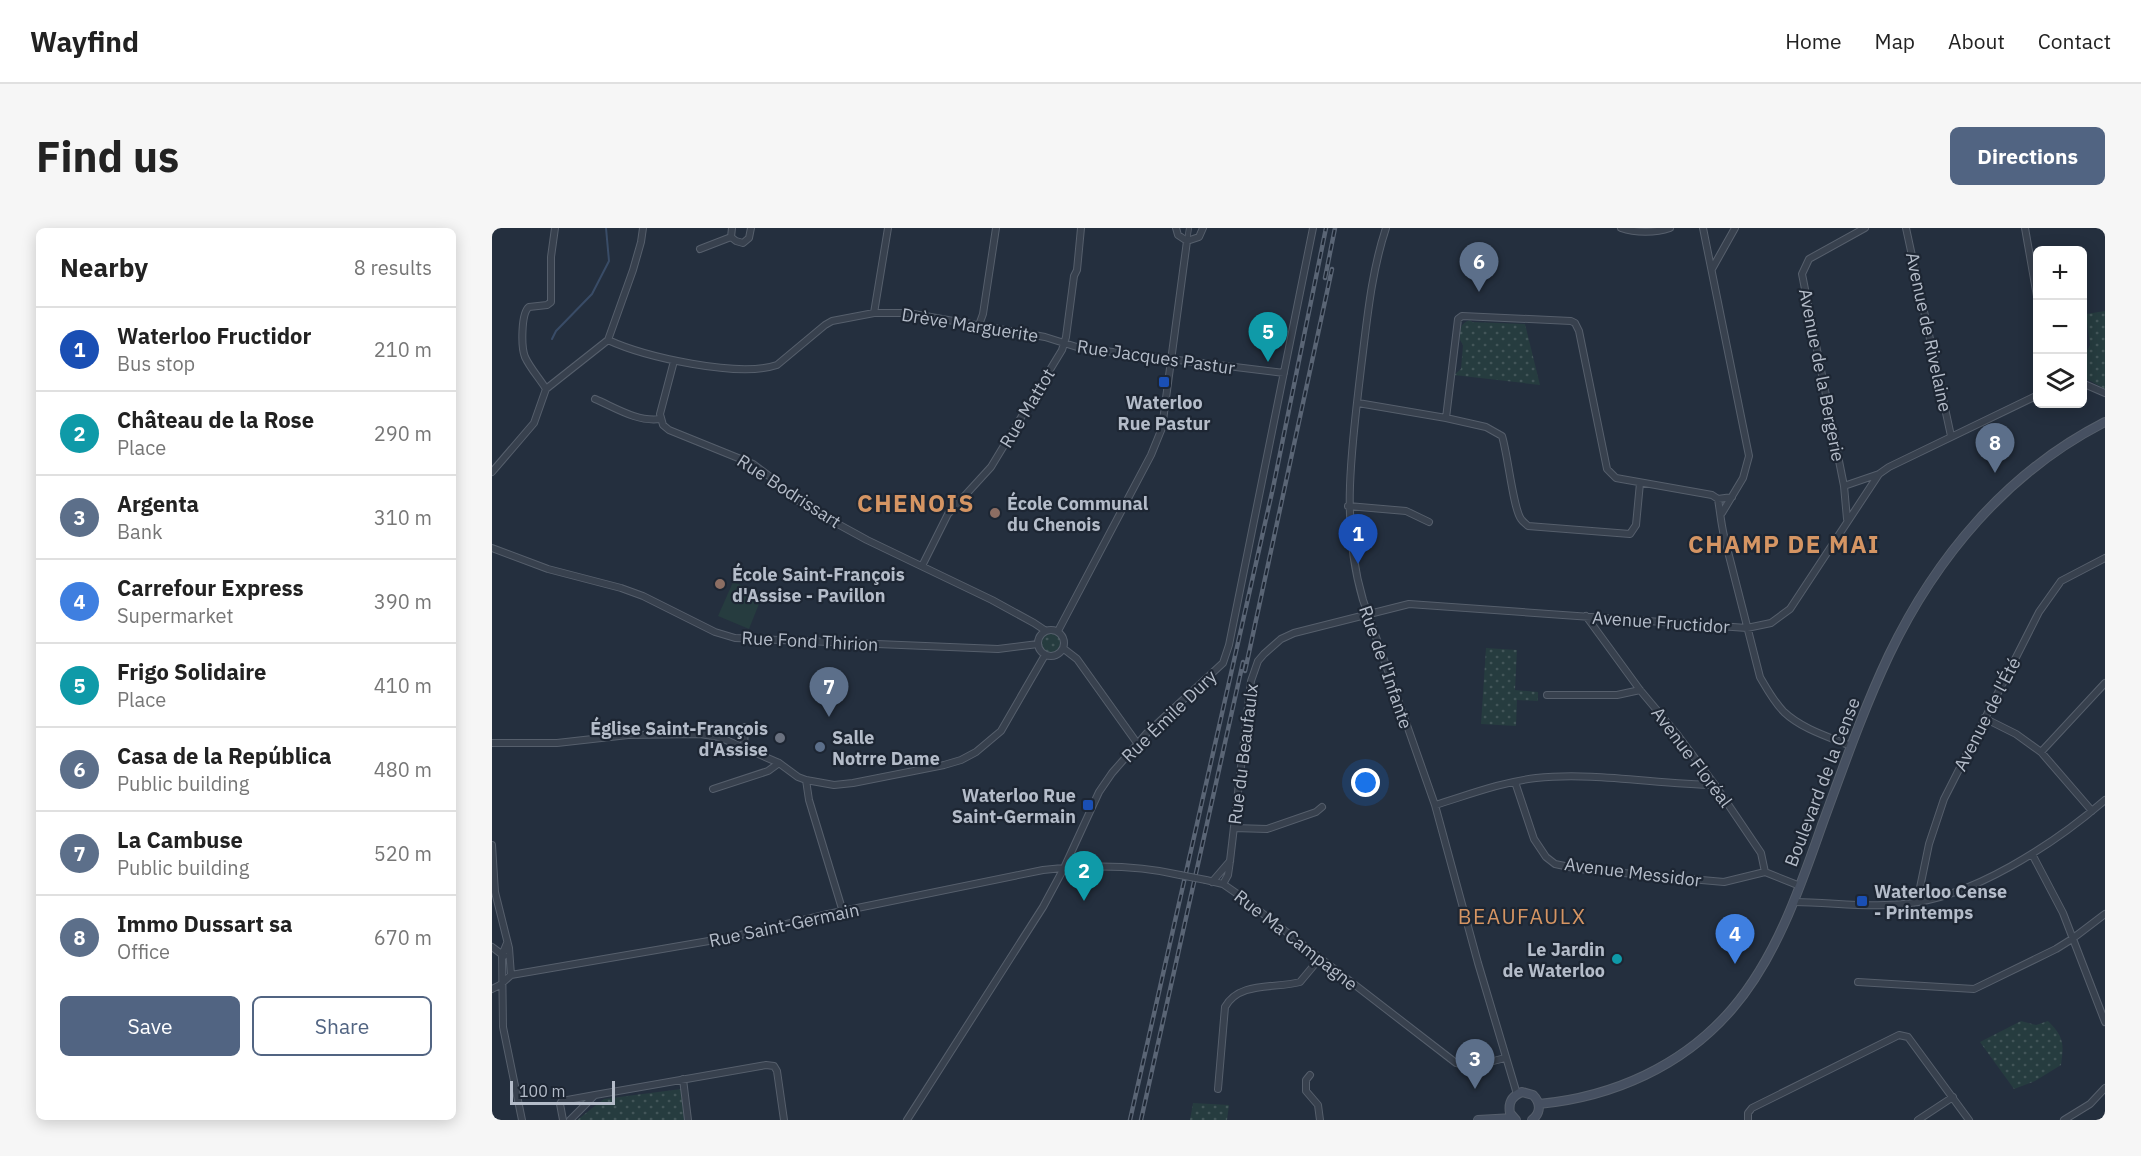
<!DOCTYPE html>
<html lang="en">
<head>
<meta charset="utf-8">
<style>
  body { margin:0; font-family:"IBM Plex Sans",sans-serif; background:#f6f6f6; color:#222 }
  .controls { position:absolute; right:18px; top:18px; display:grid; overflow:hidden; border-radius:9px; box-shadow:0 3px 15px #0003 }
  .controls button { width:54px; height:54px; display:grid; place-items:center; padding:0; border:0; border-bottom:2px solid #e0e0e0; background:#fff; color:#222; font:30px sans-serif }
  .scale { position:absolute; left:18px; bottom:15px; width:105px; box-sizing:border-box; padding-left:6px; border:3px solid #b4bcc9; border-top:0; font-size:16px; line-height:21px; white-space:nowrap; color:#b4bcc9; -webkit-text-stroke:4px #1d2633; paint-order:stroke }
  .you { position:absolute; left:874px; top:555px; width:21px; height:21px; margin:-15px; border:4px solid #fff; border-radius:50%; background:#1a73e8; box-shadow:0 0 0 9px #1a73e833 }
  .badge { display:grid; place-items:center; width:39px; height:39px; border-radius:50%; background:#516482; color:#fff; font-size:20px; font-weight:700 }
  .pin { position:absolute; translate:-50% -50px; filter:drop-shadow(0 2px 3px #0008) }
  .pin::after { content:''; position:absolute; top:32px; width:21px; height:18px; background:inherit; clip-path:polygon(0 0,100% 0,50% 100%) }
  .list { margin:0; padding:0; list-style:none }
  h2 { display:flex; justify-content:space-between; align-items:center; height:78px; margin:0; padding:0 24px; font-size:26px }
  h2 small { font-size:20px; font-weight:400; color:#767676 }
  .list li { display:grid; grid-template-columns:39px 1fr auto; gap:18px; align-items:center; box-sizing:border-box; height:84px; padding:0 24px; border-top:2px solid #e0e0e0 }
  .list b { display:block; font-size:22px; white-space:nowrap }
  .list p { margin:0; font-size:20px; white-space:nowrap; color:#767676 }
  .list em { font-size:20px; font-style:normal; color:#767676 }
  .actions { display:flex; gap:12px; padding:18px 24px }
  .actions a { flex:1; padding:14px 0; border:2px solid #516482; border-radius:9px; text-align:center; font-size:21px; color:#516482 }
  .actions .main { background:#516482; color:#fff }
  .icon { flex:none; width:33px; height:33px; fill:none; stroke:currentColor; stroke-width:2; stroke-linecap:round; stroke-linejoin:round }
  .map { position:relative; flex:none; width:1613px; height:892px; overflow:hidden; border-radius:9px }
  header { display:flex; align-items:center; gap:36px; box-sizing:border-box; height:84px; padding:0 30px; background:#fff; border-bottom:2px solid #e0e0e0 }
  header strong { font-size:28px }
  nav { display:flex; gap:33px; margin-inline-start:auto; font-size:21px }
  .intro { display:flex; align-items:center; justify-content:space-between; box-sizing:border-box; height:144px; padding:0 36px }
  h1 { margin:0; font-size:42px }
  .button { padding:15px 27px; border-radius:9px; background:#516482; color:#fff; font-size:21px; font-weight:700 }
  main { display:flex; gap:36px; padding:0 36px }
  aside { flex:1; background:#fff; border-radius:9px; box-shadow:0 3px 15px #0003 }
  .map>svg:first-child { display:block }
  .grass { fill:url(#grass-dots) }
  .pitch { fill:#263c3f }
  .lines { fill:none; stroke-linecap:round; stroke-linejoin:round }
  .stream { stroke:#394c67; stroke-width:2 }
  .pedestrian-casing { stroke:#565f6c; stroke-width:6 }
  .minor-casing { stroke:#565f6c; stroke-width:8 }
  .secondary-casing { stroke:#565f6c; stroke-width:10 }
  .pedestrian { stroke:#38414e; stroke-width:4.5 }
  .minor { stroke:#38414e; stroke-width:6 }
  .secondary { stroke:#465061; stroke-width:8 }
  .rail-casing { stroke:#5a6575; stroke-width:4.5 }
  .rail { stroke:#1d2633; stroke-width:2; stroke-dasharray:7; stroke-linecap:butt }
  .minor-bridge-casing { stroke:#565f6c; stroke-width:8; stroke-linecap:butt }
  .minor-bridge { stroke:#38414e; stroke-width:6 }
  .transit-dot { fill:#1a4fb4; stroke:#1d2633; stroke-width:2 }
  .education-dot { fill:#8d6e63; stroke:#1d2633; stroke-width:2 }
  .worship-dot { fill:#6b7280; stroke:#1d2633; stroke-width:2 }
  .service-dot { fill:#5c6f8a; stroke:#1d2633; stroke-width:2 }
  .culture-dot { fill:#0f9aa8; stroke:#1d2633; stroke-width:2 }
  .labels { text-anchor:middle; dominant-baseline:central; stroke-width:4.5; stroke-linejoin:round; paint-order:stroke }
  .street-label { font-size:18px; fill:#b4bcc9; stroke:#1d2633 }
  .poi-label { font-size:18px; font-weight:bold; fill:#b4bcc9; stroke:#1d2633; text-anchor:start }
  .quarter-label { font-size:21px; letter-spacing:1.5px; fill:#d59563; stroke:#1d2633 }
  .district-label { font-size:24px; font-weight:bold; letter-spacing:1.5px; fill:#d59563; stroke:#1d2633 }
</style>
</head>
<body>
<header>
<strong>Wayfind</strong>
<nav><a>Home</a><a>Map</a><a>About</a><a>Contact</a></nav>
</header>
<div class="intro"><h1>Find us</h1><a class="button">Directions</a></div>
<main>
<aside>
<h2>Nearby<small>8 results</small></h2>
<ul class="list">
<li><span class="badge" style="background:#1a4fb4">1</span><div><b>Waterloo Fructidor</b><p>Bus stop</p></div><em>210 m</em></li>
<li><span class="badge" style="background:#0f9aa8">2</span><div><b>Château de la Rose</b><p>Place</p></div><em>290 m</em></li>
<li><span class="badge" style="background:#5c6f8a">3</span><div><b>Argenta</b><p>Bank</p></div><em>310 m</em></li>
<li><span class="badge" style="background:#3f7fe0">4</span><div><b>Carrefour Express</b><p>Supermarket</p></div><em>390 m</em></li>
<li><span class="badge" style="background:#0f9aa8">5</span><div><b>Frigo Solidaire</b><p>Place</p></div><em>410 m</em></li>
<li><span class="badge" style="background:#5c6f8a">6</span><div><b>Casa de la República</b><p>Public building</p></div><em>480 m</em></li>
<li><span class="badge" style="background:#5c6f8a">7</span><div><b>La Cambuse</b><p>Public building</p></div><em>520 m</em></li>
<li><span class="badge" style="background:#5c6f8a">8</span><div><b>Immo Dussart sa</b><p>Office</p></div><em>670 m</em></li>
</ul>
<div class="actions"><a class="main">Save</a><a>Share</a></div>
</aside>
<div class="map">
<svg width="1613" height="892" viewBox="0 0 1613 892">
  <defs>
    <pattern id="grass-dots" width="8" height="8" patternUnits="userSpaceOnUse" patternTransform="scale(1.5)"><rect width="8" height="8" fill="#263c3f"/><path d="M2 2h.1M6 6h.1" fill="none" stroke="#435659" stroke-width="1.8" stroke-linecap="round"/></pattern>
  </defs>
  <rect width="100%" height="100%" fill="#242f3e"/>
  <!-- grass -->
  <path class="grass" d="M1613,83V161L1591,149V130L1598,117L1594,86Z
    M978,92L980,94L1033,96L1048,157L962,147L969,141L971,117L968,112C968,102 967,96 978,92Z
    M549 415a10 10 0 1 1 20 0a10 10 0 1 1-20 0Z
    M994,420L1025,422L1023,462L1046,464V473L1025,472L1024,498L989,496Z
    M1529,793L1544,797L1556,793C1572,809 1572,815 1569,837L1543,853L1522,861L1488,814Z
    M189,861L192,892H85L112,871Z
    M701,875L737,877L735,892H698Z"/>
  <!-- pitch -->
  <path class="pitch" d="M241,354L271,366L257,401L226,388Z"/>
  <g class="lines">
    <!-- stream -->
    <path class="stream" d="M60,111L64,103L100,66L117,33L114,0"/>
    <!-- pedestrian casing -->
    <g class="pedestrian-casing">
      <path id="pedestrian" d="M695,13L697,0"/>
    </g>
    <!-- minor casing -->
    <g class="minor-casing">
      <path id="minor" d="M240,0L239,9L244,13L251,15L257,10L259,0
        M684,0L686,7L695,13L707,9L711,0
        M894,0C879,45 875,93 869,140C860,219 848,294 871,372L943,577L986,735L1025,866
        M1129,0C1143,5 1164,5 1178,0
        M1211,0L1257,228L1251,250L1230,285
        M1414,0L1459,208
        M1533,0L1546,74
        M208,21L239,9
        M1220,41L1243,0
        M382,85L396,0
        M487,97L491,86L504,0
        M116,112C153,129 246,150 285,137L333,97L340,93L382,85H416L553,109L588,120L792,145
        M182,133L168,186L171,197L177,202L261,236L277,248L299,268L322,283L375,312L500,372L542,395L554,403
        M1590,155L1613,165
        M54,161C48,151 38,140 33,129C29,119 29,85 37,79L55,77L59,74V29L63,0
        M103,171C124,180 145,194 168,191
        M866,175L954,190L994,199L1010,208C1016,227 1021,280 1029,291C1031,294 1034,296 1036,298L1138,306L1144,297L1148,255
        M954,190L966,91L970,88L1079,93L1083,95L1087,103L1115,241L1124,250L1220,267L1226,271L1240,269
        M0,244L42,195L54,161L116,112L141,42L149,14L151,0
        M1352,258L1387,246L1397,239L1546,167
        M1226,271C1228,283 1229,295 1232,308L1268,449C1275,461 1282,474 1292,484C1310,501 1337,509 1359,518
        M856,278L914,283L937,294
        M1355,291L1352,258L1310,46L1317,31L1373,0
        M0,320L56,341L129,360L151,368L223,404L243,410L506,421L546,416
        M430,338L456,286L499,239L570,122L574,109L582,48L585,42L589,0
        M1094,388L1148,462L1184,505L1223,557L1269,625L1273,644L1308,658
        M546 415a13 13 0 1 1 26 0a13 13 0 1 1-26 0Z
        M566,403L659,227L670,200L695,13
        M572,421L585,431L645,515
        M1055,467H1125L1148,462
        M1492,490L1524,506L1549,524L1600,583
        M0,515H65L136,507L208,506L227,509L287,535L306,549L314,552L342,557L361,555L452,537L469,532L484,524L509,503L553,427
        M252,520L253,499
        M1549,524L1613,455
        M314,552L317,572L351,684
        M1023,554L1042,611L1054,629L1063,636L1087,641L1232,654L1273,644
        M221,561L276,543L287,535
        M943,577C976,567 1010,554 1044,550C1102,544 1164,556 1223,557
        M742,600L775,601L824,584L830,579
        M0,617L3,664L17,720L19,747
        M1540,626L1571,685L1613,794
        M714,652L731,656L744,665L964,835L978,839L1013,830
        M720,654L738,633
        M731,656L736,647L738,633L759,453L766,433L772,426L789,411L802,405L917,376L1255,400L1279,395L1298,381L1387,246
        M1302,674C1338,674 1375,680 1412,676C1480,670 1562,616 1613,572
        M1425,674L1437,616L1452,571L1547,384L1569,353L1613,330
        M15,715L10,727L11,799L30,892
        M0,719L12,728
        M1366,754L1482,761L1564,721L1580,711L1613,686
        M0,761L8,757L19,747L240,709L336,686L551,642C595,637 645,637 688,647
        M818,847L814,852V863L826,877L828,892
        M191,851L196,892
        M726,861L733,779C747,753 783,761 808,754L828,730
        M71,892L68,876L70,873L103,867
        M78,892L103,867L274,837L282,838L285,843L292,892
        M415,892L551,679L572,640L607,564L620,545L655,505L731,435L737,417L821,0
        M1256,892V885L1260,880L1407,807L1416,809L1477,892
        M1426,892L1461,869
        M1572,892L1598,876L1613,860"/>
    </g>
    <!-- secondary casing -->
    <g class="secondary-casing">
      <path id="secondary" d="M1047,876C1121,869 1191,838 1240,781C1284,730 1308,660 1330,597C1351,540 1371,482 1397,427C1444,329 1515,244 1613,194
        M986,892L1021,890
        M1024,892L1018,885C1016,874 1020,868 1030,864L1041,867C1049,875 1049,885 1040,892"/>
    </g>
    <!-- pedestrian -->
    <use href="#pedestrian" class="pedestrian"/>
    <!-- minor -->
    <use href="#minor" class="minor"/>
    <!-- secondary -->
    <use href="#secondary" class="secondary"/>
    <!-- rail casing -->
    <g class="rail-casing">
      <path id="rail" d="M833,50L843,0
        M753,443L840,41
        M638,892L781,260L834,0
        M649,892L751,434"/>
    </g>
    <!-- rail -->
    <use href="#rail" class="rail"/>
    <!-- minor-bridge casing -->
    <g class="minor-bridge-casing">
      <path id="minor-bridge" d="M688,647L714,652"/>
    </g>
    <!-- minor-bridge -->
    <use href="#minor-bridge" class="minor-bridge"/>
  </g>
  <!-- markers -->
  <g class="transit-dot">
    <rect x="666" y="148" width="12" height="12" rx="3"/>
    <rect x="590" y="571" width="12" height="12" rx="3"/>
    <rect x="1364" y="667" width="12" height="12" rx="3"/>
  </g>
  <g class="education-dot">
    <circle cx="503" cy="285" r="6"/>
    <circle cx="228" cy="356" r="6"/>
  </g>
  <circle class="worship-dot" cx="288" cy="510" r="6"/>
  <circle class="service-dot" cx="328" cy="519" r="6"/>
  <circle class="culture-dot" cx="1125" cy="731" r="6"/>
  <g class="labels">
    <!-- street labels -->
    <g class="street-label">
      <text transform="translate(478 97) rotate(9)">Drève Marguerite</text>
      <text transform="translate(1437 104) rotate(78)">Avenue de Rivelaine</text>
      <text transform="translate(664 129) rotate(8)">Rue Jacques Pastur</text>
      <text transform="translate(1330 147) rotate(79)">Avenue de la Bergerie</text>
      <text transform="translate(535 180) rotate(-59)">Rue Mattot</text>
      <text transform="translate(297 263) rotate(33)">Rue Bodrissart</text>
      <text transform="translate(1169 394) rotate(4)">Avenue Fructidor</text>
      <text transform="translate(318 413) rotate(3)">Rue Fond Thirion</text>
      <text transform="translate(894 439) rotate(71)">Rue de l'Infante</text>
      <text transform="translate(1495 486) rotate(-63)">Avenue de l'Été</text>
      <text transform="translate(677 488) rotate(-44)">Rue Émile Dury</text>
      <text transform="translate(751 526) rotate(-83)">Rue du Beaufaulx</text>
      <text transform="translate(1200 529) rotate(53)">Avenue Floréal</text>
      <text transform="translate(1330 554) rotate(-69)">Boulevard de la Cense</text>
      <text transform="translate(1141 644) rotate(7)">Avenue Messidor</text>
      <text transform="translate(292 697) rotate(-12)">Rue Saint-Germain</text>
      <text transform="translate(804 712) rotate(38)">Rue Ma Campagne</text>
    </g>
    <!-- poi labels -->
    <g class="poi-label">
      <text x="672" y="174" text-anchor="middle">Waterloo<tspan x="672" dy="21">Rue Pastur</tspan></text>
      <text x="515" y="275">École Communal<tspan x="515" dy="21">du Chenois</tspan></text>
      <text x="240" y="346">École Saint-François<tspan x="240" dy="21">d'Assise - Pavillon</tspan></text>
      <text x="276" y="500" text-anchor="end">Église Saint-François<tspan x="276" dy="21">d'Assise</tspan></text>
      <text x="340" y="509">Salle<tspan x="340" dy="21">Notrre Dame</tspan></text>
      <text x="584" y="567" text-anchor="end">Waterloo Rue<tspan x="584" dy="21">Saint-Germain</tspan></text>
      <text x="1382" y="663">Waterloo Cense<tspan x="1382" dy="21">- Printemps</tspan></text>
      <text x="1113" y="721" text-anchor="end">Le Jardin<tspan x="1113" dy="21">de Waterloo</tspan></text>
    </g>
    <!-- quarter labels -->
    <g class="quarter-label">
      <text x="1030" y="688">BEAUFAULX</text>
    </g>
    <!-- district labels -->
    <g class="district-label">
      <text x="424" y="275">CHENOIS</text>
      <text x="1292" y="316">CHAMP DE MAI</text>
    </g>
  </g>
</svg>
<div class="controls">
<button>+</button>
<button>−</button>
<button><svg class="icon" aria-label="layers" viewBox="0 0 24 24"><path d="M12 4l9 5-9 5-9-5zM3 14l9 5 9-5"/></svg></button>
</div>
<div class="scale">100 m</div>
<div class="you"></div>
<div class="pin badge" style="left:866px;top:336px;background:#1a4fb4">1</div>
<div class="pin badge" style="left:592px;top:673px;background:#0f9aa8">2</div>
<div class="pin badge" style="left:983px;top:861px;background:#5c6f8a">3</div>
<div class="pin badge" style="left:1243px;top:736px;background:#3f7fe0">4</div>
<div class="pin badge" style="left:776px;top:134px;background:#0f9aa8">5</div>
<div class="pin badge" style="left:987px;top:64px;background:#5c6f8a">6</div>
<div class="pin badge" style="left:337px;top:489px;background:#5c6f8a">7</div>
<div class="pin badge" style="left:1503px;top:245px;background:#5c6f8a">8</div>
</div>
</main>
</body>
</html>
